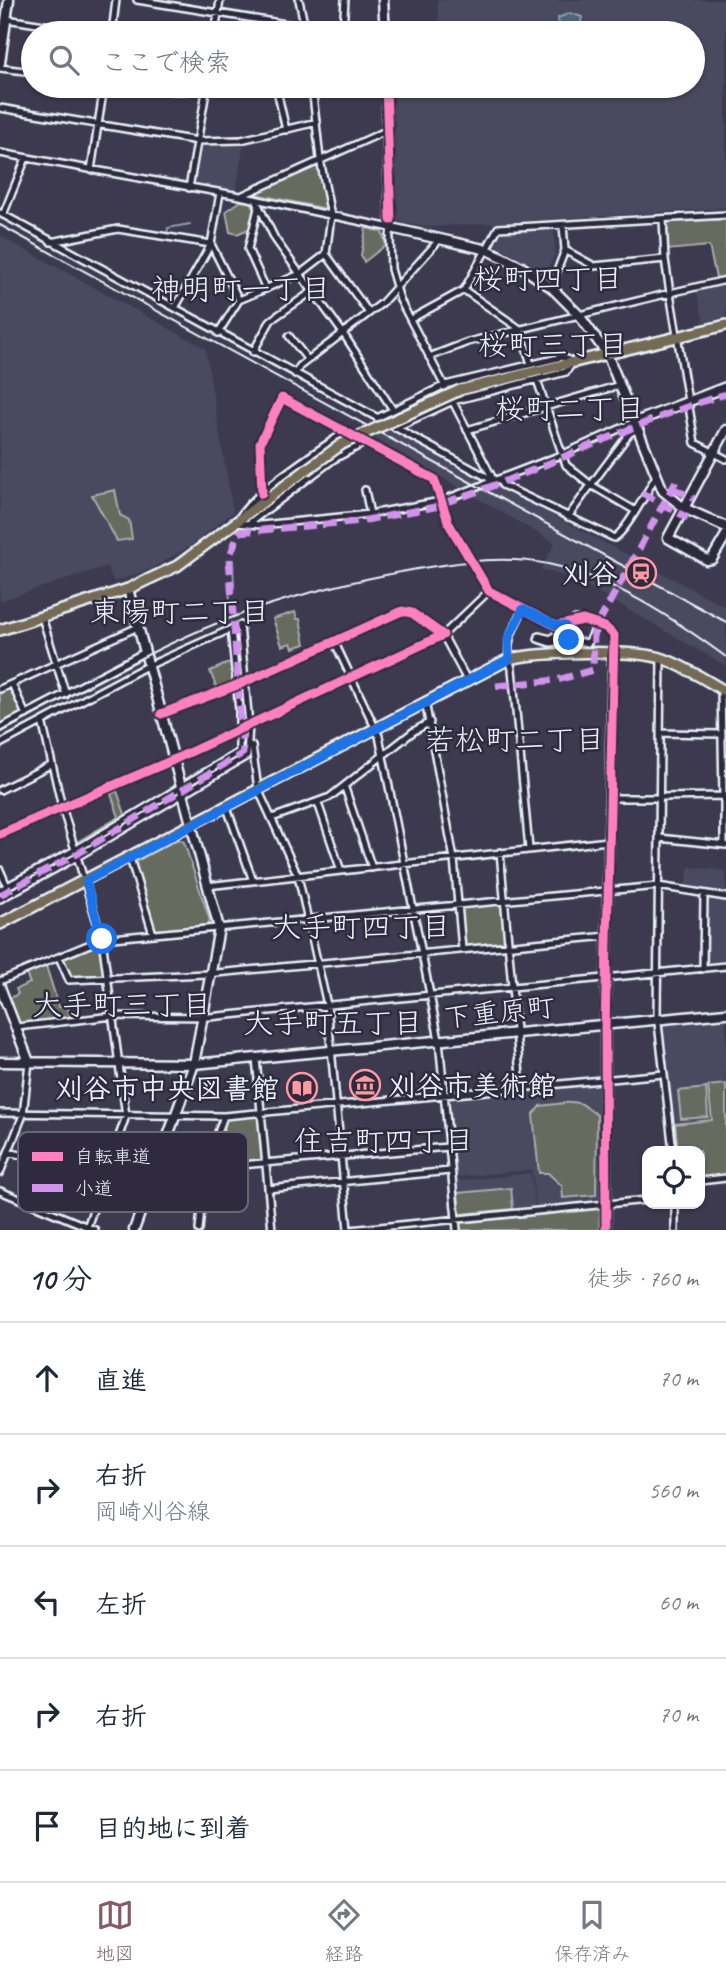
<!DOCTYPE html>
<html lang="ja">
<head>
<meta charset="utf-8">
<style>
  body { margin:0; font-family:Caveat,"Klee One",sans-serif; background:#f6f6f7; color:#1f2937 }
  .controls { position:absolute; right:21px; bottom:21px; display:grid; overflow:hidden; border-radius:14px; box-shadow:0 2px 5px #0004 }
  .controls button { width:63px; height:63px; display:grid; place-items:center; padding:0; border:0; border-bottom:2px solid #e0e1e3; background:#fff; color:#1f2937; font:35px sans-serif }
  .stop { position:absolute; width:21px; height:21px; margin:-16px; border:5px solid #1a73e8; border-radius:50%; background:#fff }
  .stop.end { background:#1a73e8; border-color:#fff; box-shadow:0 2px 7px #0008 }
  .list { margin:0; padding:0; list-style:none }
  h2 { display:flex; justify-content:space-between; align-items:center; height:91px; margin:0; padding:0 28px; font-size:30px }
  h2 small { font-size:23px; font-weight:400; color:#747a83 }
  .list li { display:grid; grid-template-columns:46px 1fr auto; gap:21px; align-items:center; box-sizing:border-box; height:112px; padding:0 28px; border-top:2px solid #e0e1e3 }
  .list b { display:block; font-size:26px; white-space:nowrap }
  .list p { margin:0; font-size:23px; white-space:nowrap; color:#747a83 }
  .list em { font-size:23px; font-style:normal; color:#747a83 }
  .icon { flex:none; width:38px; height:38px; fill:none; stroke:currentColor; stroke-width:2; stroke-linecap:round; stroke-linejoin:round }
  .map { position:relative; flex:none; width:726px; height:1230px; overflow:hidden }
  .search { position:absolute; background:#fff; box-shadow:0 2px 5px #0004; left:21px; right:21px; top:21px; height:77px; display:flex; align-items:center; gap:18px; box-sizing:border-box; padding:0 24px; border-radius:38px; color:#747a83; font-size:26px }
  .sheet { height:651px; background:#fff }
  nav { display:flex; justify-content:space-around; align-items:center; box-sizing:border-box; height:98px; border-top:2px solid #e0e1e3; background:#fff; font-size:19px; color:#747a83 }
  nav a { display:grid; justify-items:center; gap:4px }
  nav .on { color:#845c67 }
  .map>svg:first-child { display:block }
  .built { fill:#4a4860 }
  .green { fill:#666b5e; stroke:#a7aeab; stroke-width:2 }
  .water { fill:#50637b; stroke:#8d9cad; stroke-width:2 }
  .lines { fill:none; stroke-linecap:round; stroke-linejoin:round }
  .stream { stroke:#8d9cad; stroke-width:2 }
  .street-casing { stroke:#e8f1f8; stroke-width:10 }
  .secondary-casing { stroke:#e8f1f8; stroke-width:13 }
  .primary-casing { stroke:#e8f1f8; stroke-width:14 }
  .street { stroke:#2f2a3d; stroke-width:5 }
  .secondary { stroke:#2f2a3d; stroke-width:8 }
  .primary { stroke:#756a55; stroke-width:9 }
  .rail { stroke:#e8f1f8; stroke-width:2 }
  .primary-bridge-casing { stroke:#e8f1f8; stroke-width:14; stroke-linecap:butt }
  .primary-bridge { stroke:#756a55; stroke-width:9 }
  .quiet { stroke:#d193ec; stroke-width:7; stroke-dasharray:14 7; stroke-linecap:butt }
  .cycleway-casing { stroke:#2f2a3d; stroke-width:13 }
  .cycleway { stroke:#ff80c0; stroke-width:9 }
  .route { stroke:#1a73e8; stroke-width:9 }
  .labels { text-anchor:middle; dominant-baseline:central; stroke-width:5; stroke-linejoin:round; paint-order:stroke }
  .poi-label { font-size:28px; font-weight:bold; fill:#e8f1f8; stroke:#2f2a3d; text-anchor:end }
  .street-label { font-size:28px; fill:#e8f1f8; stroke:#2f2a3d }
  .neighbourhood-label { font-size:30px; fill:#e8f1f8; stroke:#2f2a3d }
  .key { fill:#2f2a3d; stroke:#666675; stroke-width:2 }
  .key-label { font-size:19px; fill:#e8f1f8 }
</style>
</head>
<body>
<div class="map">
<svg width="726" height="1230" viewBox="0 0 726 1230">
  <rect width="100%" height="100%" fill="#3d3a50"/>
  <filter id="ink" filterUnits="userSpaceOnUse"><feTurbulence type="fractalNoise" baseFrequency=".0143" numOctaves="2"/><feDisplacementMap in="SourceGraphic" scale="14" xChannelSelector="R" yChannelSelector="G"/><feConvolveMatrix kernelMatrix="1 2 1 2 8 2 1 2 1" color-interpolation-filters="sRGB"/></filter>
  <g filter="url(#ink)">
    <!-- built -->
    <path class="built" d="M437,0H726V208L431,227L402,223L398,219L394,86H693V33H441Z
      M203,143H244L236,190L194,183Z
      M554,229L555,254L546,272L495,245L502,232Z
      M0,236L205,348L233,512L193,544L153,568L114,582L107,566L0,601Z
      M726,282V317L704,323L696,289Z
      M389,429L726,607V666L577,580L541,569L555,543L372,437Z
      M689,867L726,871V963L706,965L707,891L685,887Z
      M726,1020V1176L700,1179V1151H676L663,1026Z
      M596,1084L602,1093L600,1200L536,1208L532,1170L454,1177L446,1098Z
      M531,1173L535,1207L459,1215L456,1181Z"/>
    <!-- green -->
    <path class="green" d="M318,162L327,209L255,194L256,192Z
      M241,201L252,203L254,208L251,228L237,234L230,232L226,211Z
      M726,219V276L716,278L709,246L667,250V222Z
      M366,228L382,232L386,245L364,262L361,255Z
      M115,490L120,515L129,520L132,539L117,541L92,495Z
      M295,612L297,619H300L305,644L293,648L291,643L282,646L273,619Z
      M231,662L233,683L217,689L210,671Z
      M11,687L23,713L0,725V692Z
      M117,791L126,817L79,845L77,842L119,817L111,794Z
      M178,839L184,842L210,921L208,925L155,931L135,862Z
      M501,904L505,942L463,946L459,908Z
      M100,944L105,975L71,976L64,959Z
      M46,966L59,1007H68L70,1018L20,1024L10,998L18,994L16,989L30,983L26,974Z
      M726,1084V1175L700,1178V1151H678L675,1124L712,1120L708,1086Z
      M706,1088L708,1117L681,1119L678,1091Z
      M573,1102L582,1104L597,1115L596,1195L563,1198L562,1186L548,1173H539L533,1115L540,1106Z
      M259,1116L263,1161L209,1165L225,1119Z
      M511,1188L513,1209L460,1214L458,1193Z
      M600,1209L599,1230H460V1223Z"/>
    <!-- water -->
    <path class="water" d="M570,13L582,17L580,27L559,26L558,18Z"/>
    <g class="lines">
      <!-- stream -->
      <path class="stream" d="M167,235L168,228L190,224
        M53,238L116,226
        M233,560L234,587
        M229,590L230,600"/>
      <!-- street casing -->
      <g class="street-casing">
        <path id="street" d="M137,0L305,27L384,32
          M299,0L306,33
          M6,19L95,33
          M343,29L345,0
          M112,33L116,0
          M215,33L220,0
          M0,68L33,72
          M124,86L178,91L247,86
          M276,86L286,130
          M312,86L320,159L331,216L326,254L300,274L343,333L393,410
          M0,108L198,141L241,140L317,122
          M0,153L240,196L391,228L390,236
          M91,170L104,86
          M189,188L207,86
          M243,195L388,130
          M258,208L248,249L266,289
          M0,213L494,481
          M3,215L26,158
          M663,219L665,259
          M390,239L391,269L400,300L494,481
          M51,242L118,229L211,244L220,193
          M211,244L239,300L300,274L275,239L256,200
          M565,250L594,266L665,259L670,293L726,280
          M326,254L369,313
          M551,287L565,250L563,225
          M464,290L520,329L531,364
          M175,308L211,244
          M411,319L464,290L498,228L726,215
          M218,333L239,300
          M289,336L308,360
          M253,352L271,320L313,291
          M429,357L468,342L670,293L695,443L726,459
          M295,374L300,366L382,303L440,239
          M537,380L566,465L591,485L629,434L637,429
          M377,418L445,385L562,357L573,362L566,372L453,401L395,428
          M467,430L620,385
          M346,431C317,452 251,492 236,523L261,525L370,514L441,501L561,455L635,422
          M499,479L502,485L614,538C626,532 648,490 656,476
          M365,490L370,514
          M262,494L260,443L282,398L434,479L449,524L489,591L556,626H565L575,619L605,627L614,635L613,655
          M568,517L591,485L634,510
          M248,524L334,459L366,442
          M523,609C512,631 504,644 512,669L529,849
          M42,617L66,695
          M553,626L567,642
          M565,626L564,633L569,640L588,643L595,630L590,621
          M539,636L551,639L558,633
          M538,639L550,643L564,640
          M334,641L379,736L439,1040L457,1230
          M661,658L657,1015L673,1151
          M467,680L443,635L489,591
          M12,684L26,715
          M0,689L138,627
          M425,701L454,859L462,949
          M42,721L62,807L102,939L126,1116L86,1230
          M0,728L145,652
          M661,733L721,734
          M0,744L141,669L240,625L249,725L247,756L77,857L0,899
          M252,746L258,789L298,876L327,1005L348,1230
          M345,788L372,868
          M0,790L52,764
          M724,796V845
          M660,797L723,796L721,689
          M610,798H660
          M318,803L341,871
          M226,805L253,881
          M272,818L330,797L414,731L430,722
          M0,834L173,760L443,635L412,613L402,611L240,684L161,714
          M659,838L726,845
          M500,852L521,1087
          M130,858L153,934
          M0,870L7,886
          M207,886L608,841
          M0,890L75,850L239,752V710L231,629
          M59,957L69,980L206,974L608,936
          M703,969L704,894
          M0,981L102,939L658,886L726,897
          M17,1027L113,1016L209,1017L726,966
          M256,1058L272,1230
          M0,1113L224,1116L664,1074
          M8,1152L105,1175
          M205,1168L448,1147
          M0,1173L23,1115L29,1062
          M700,1181L726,1178
          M268,1189L450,1171
          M0,1191L95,1230
          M199,1230L205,1168L224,1116
          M350,1230L647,1200
          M675,1230V1204"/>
      </g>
      <!-- secondary casing -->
      <g class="secondary-casing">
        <path id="secondary" d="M383,0L385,33
          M0,63L9,0
          M386,86L391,228L488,250L520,266L551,287L579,315L607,354L663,491L684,508L726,527
          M635,422L726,387
          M726,430L668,538L707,560L712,559L726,535
          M128,589L219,928L194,1064L134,1230
          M0,987L29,1062
          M0,1062L194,1064L726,1013
          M606,1230L605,1030L613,655"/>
      </g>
      <!-- primary casing -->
      <g class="primary-casing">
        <path id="primary" d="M460,390L726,325
          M0,630L128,589L177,566L306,470
          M0,924L509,659C540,652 635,649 664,659C686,667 706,680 726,692"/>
      </g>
      <!-- street -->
      <use href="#street" class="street"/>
      <!-- secondary -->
      <use href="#secondary" class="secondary"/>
      <!-- primary -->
      <use href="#primary" class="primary"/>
      <!-- rail -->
      <path class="rail" d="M0,225L726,622
        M0,733C67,698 133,659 203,629C272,600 344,582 417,569C462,562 503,555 548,564C613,578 673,618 726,657"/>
      <!-- primary-bridge casing -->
      <g class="primary-bridge-casing">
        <path id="primary-bridge" d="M306,470L342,444L460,390"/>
      </g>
      <!-- primary-bridge -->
      <use href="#primary-bridge" class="primary-bridge"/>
      <!-- quiet -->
      <path class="quiet" d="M673,488L694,499
        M642,493L688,518
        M496,686L557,680L593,670L594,631L676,481L673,479
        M0,895L77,854L243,753L229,558L239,532L361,521L445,505L446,502C542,472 629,423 726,394"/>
      <!-- cycleway casing -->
      <g class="cycleway-casing">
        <path id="cycleway" d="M386,86L391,220
          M262,494L260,443L282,398L434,479L449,524L489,591L556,626L583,620L605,627L614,635L605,1030L606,1230
          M0,834L173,760L443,635L412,613L402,611L240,684L161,714"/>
      </g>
      <!-- cycleway -->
      <use href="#cycleway" class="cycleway"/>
    </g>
  </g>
  <g class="lines" filter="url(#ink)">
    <!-- route -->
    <path class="route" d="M102,939L86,881L509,659L508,639L523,609L555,625L565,626L564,633L569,640"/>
  </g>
  <!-- icons -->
  <defs>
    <g id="station-ring" transform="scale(1.575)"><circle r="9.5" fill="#2f2a3d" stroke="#ff9aa2" stroke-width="1.5"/><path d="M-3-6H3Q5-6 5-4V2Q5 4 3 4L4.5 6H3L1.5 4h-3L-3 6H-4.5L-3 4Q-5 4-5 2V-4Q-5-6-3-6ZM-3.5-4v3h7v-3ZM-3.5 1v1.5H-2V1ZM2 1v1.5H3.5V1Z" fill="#ff9aa2"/></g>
    <g id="museum-ring" transform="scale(1.575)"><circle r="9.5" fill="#2f2a3d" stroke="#ff9aa2" stroke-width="1.5"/><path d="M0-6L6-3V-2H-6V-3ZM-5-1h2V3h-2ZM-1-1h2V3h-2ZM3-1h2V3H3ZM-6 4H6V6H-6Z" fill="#ff9aa2"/></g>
    <g id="library-ring" transform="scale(1.575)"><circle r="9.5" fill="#2f2a3d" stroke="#ff9aa2" stroke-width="1.5"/><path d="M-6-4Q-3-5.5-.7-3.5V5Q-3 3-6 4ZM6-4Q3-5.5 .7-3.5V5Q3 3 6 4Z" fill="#ff9aa2"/></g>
  </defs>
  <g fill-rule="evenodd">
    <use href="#station-ring" x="641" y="573"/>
    <use href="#museum-ring" x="365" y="1085"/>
    <use href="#library-ring" x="302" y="1088"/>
  </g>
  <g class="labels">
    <!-- poi labels -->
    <g class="poi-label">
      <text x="618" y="573">刈谷</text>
      <text x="388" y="1085" text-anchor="start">刈谷市美術館</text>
      <text x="279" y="1088">刈谷市中央図書館</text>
    </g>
    <!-- street labels -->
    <g class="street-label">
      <text transform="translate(499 1012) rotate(-6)">下重原町</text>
    </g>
    <!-- neighbourhood labels -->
    <g class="neighbourhood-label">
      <text x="548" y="279">桜町四丁目</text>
      <text x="241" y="289">神明町一丁目</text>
      <text x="553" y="345">桜町三丁目</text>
      <text x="570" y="409">桜町二丁目</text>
      <text x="180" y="612">東陽町二丁目</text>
      <text x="515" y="740">若松町二丁目</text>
      <text x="361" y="927">大手町四丁目</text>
      <text x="122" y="1005">大手町三丁目</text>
      <text x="333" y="1023">大手町五丁目</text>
      <text x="384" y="1141">住吉町四丁目</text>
    </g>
  </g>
  <!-- legend -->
  <rect x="18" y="1132" width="230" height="80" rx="10" class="key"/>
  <rect x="32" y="1152" width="31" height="9" fill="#ff80c0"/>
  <rect x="32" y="1184" width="31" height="8" fill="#d193ec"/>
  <g class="key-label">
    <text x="75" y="1163">自転車道</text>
    <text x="75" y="1195">小道</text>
  </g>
</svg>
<div class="controls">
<button><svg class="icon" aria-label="locate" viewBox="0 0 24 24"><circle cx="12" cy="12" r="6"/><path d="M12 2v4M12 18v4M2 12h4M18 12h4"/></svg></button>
</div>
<div class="stop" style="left:102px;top:939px"></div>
<div class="stop end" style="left:569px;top:640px"></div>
<div class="search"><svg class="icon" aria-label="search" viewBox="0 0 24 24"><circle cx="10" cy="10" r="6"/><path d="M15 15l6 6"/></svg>ここで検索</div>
</div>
<section class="sheet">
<h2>10 分<small>徒歩 · 760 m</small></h2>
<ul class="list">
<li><svg class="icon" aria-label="ahead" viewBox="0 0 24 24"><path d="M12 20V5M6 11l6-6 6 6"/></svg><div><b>直進</b></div><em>70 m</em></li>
<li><svg class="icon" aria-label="right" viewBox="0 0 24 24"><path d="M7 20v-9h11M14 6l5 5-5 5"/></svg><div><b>右折</b><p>岡崎刈谷線</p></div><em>560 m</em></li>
<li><svg class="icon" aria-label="left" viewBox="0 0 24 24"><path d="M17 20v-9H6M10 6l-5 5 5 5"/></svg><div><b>左折</b></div><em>60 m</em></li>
<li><svg class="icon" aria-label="right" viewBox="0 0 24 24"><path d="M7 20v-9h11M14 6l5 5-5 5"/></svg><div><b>右折</b></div><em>70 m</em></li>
<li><svg class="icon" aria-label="arrive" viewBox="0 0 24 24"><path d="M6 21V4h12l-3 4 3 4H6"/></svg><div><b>目的地に到着</b></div></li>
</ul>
</section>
<nav>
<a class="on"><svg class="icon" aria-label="map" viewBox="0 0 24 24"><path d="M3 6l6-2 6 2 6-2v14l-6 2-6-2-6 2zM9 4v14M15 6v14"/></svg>地図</a>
<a><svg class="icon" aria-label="directions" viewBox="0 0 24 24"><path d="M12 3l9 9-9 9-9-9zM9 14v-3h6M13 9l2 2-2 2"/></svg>経路</a>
<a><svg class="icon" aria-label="saved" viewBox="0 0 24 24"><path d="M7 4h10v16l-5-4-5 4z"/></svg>保存済み</a>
</nav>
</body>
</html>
